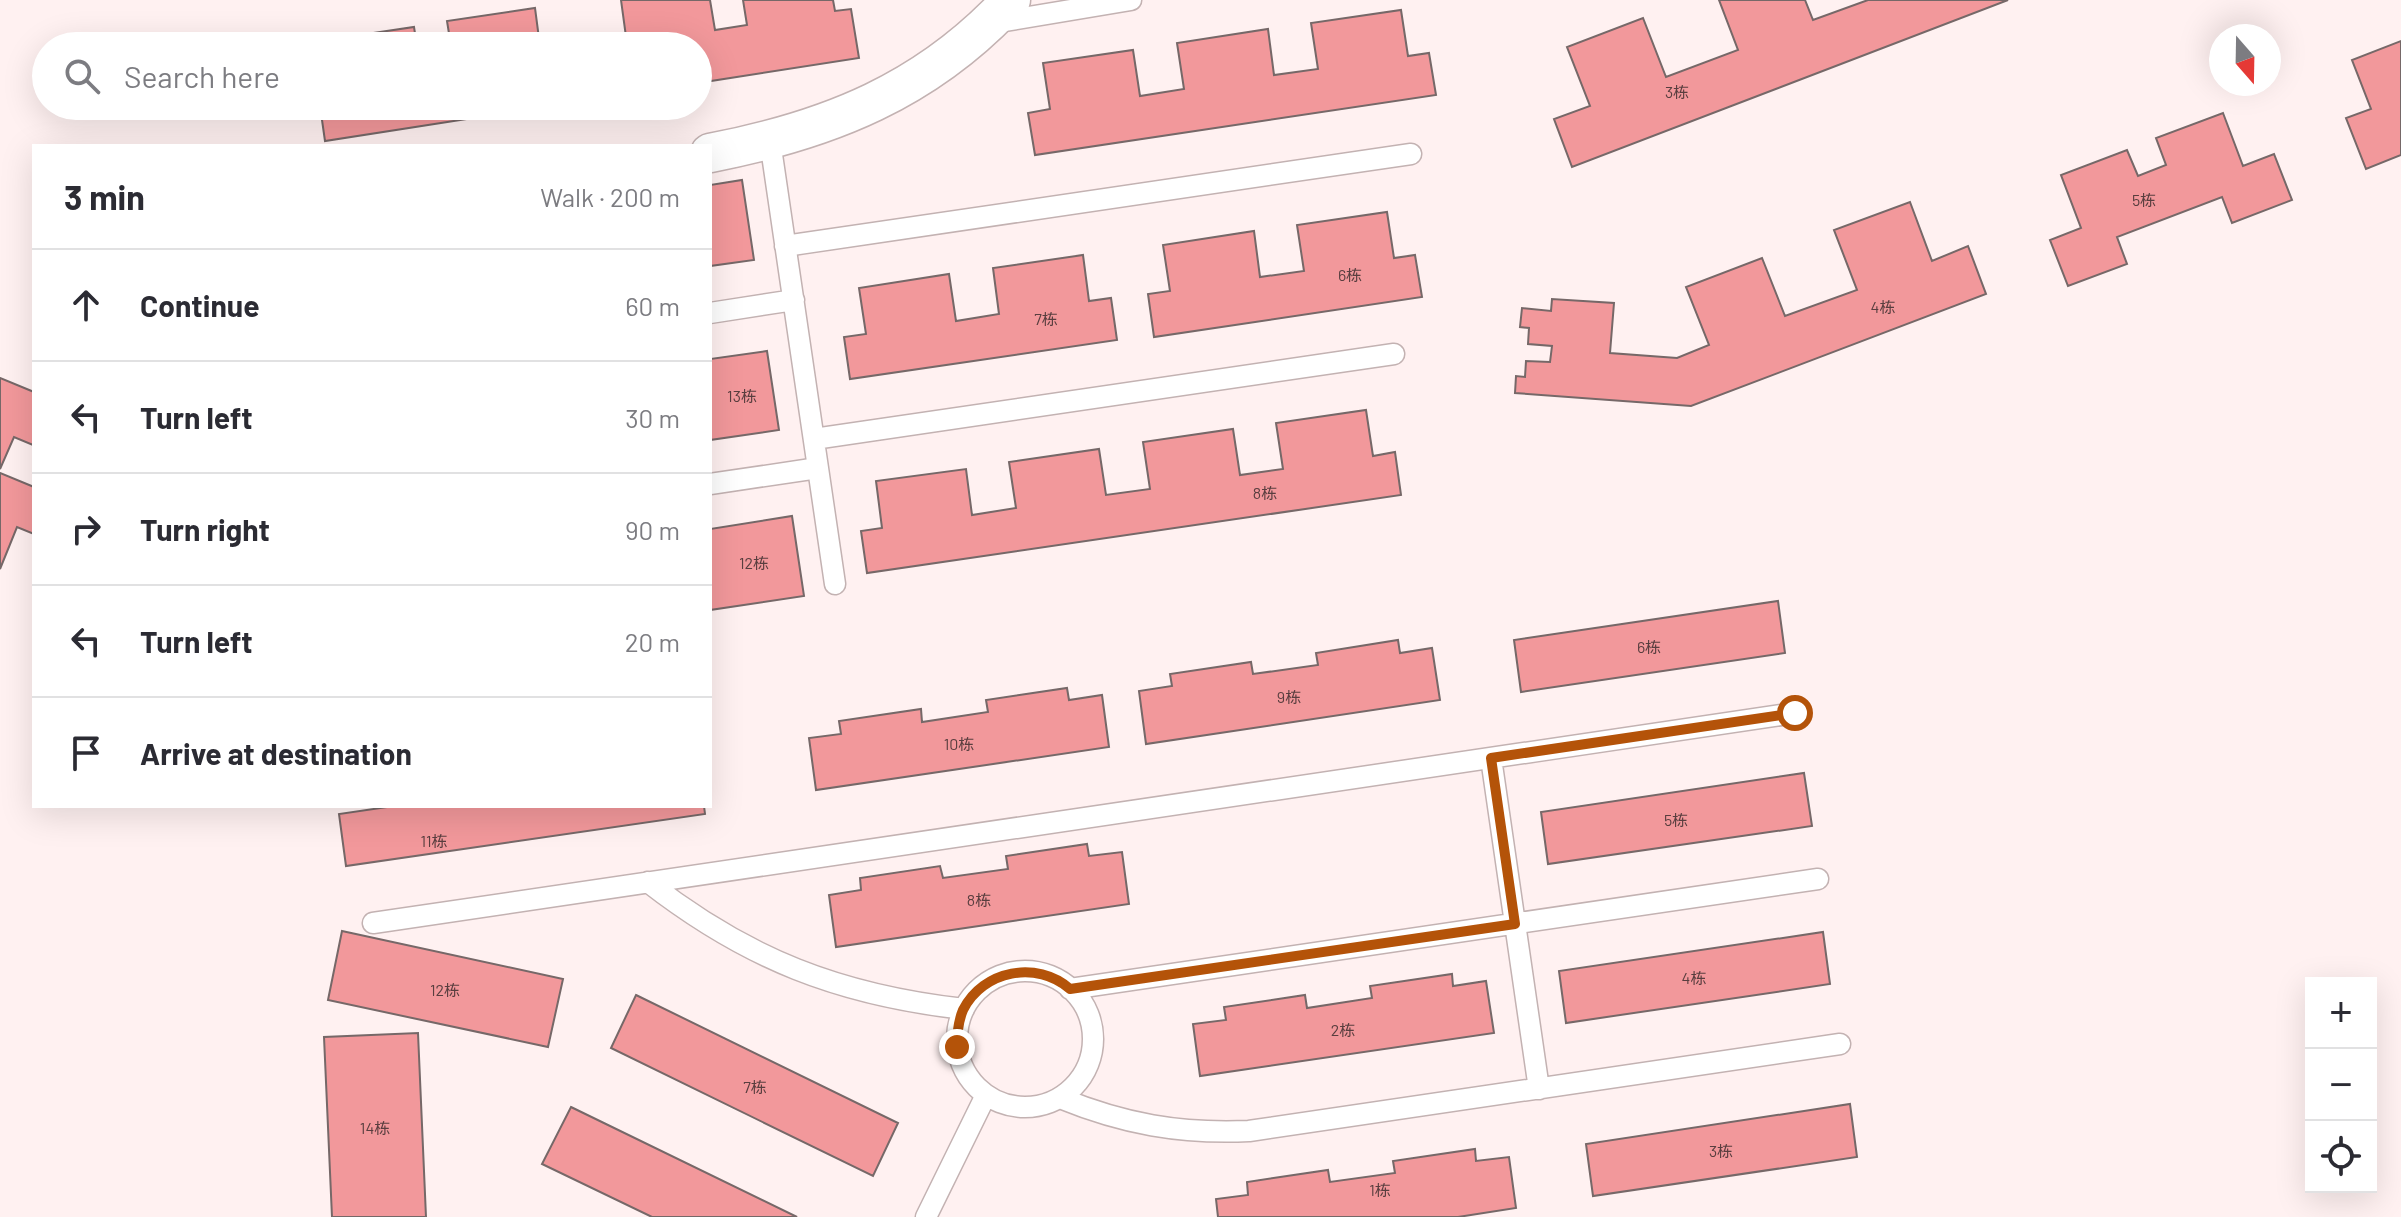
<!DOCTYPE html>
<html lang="en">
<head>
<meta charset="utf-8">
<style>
  body { margin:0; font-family:Barlow,"Noto Sans SC",sans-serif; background:#f2f2f3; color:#2b2b33 }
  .controls { position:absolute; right:24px; bottom:24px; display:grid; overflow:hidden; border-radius:0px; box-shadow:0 8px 32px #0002 }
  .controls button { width:72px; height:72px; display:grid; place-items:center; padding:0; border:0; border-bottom:2px solid #e1e1e2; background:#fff; color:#2b2b33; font:40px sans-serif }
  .compass { position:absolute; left:2209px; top:24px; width:72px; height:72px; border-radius:50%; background:#fff; box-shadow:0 8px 32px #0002; rotate:160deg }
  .stop { position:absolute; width:24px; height:24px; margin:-18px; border:6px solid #b45309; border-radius:50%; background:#fff }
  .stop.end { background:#b45309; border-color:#fff; box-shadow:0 2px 8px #0008 }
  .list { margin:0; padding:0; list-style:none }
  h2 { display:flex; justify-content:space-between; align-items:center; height:104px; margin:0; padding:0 32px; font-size:34px }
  h2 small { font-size:26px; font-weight:400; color:#7c7c81 }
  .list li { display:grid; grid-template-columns:52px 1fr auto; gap:24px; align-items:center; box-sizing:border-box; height:112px; padding:0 32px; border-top:2px solid #e1e1e2 }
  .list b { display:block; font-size:30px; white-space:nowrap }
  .list em { font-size:26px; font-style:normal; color:#7c7c81 }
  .icon { flex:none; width:44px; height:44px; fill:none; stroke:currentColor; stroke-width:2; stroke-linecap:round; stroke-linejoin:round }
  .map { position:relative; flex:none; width:2401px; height:1217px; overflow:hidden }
  .search { position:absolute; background:#fff; box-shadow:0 8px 32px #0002; left:32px; top:32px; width:680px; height:88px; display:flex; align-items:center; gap:20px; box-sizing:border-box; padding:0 28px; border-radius:44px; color:#7c7c81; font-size:30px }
  .panel { position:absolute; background:#fff; box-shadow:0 8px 32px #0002; left:32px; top:144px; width:680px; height:664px; border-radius:0px }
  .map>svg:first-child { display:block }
  .building { fill:#f2989b; stroke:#766868; stroke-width:2 }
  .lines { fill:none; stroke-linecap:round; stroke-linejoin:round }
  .lane-casing { stroke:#c3b2b2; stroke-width:23 }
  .street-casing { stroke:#c3b2b2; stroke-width:41 }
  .lane { stroke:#fff; stroke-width:20 }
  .street { stroke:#fff; stroke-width:38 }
  .route { stroke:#b45309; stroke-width:10 }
  .labels { text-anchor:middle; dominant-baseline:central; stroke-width:6; stroke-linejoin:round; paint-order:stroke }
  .number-label { font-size:16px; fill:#593e3f }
</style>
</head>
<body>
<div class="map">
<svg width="2401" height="1217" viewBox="0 0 2401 1217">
  <rect width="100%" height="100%" fill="#fff1f1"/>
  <!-- building -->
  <path class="building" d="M621,0H710L715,30L747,25L743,0H833L835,11L851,9L859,58L698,83V46H611L627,44Z
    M1719,0H1805L1813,20L1868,0H2008L1572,167L1554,119L1590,106L1567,47L1643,18L1666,77L1738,50Z
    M535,8L540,46H451L447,21Z
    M1401,10L1408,56L1429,53L1436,95L1035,155L1028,113L1050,109L1043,63L1133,50L1140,96L1184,89L1177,43L1268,29L1274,75L1318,69L1311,23Z
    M414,27L417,46H327L326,40Z
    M2401,41V155L2366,169L2346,118L2371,109L2352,60Z
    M320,106H550L325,141Z
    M2223,113L2243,166L2274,154L2292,200L2232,223L2222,197L2117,237L2127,264L2068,286L2050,240L2081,228L2061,175L2127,150L2138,176L2166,165L2156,138Z
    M742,180L754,260L710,266V185Z
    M1910,202L1932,261L1968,246L1986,294L1691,406L1515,393L1516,376L1525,377L1526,361L1550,362L1552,346L1528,344L1529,328L1520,327L1522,308L1551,311L1552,299L1614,303L1610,353L1677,358L1709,345L1686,287L1762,258L1785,316L1857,290L1834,230Z
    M1387,212L1394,258L1415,255L1422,297L1154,337L1148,294L1170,291L1163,245L1254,231L1260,277L1304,271L1297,225Z
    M1083,255L1089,301L1111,298L1117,340L850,379L844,337L866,334L859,288L949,274L956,321L999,314L993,268Z
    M767,351L779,430L710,440V359Z
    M0,378L34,392L33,445L14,437L0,469Z
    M1366,410L1373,456L1395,452L1401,495L867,573L861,531L882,528L876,481L966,469L972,515L1016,508L1009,462L1099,449L1106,495L1150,489L1143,442L1233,429L1240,475L1283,469L1276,423Z
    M0,473L34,487V534L17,527L0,569Z
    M792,516L804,596L710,610V529Z
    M1778,601L1785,653L1521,692L1514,640Z
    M1398,640L1400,653L1432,648L1440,700L1146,744L1139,691L1172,686L1170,674L1251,662L1253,674L1318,665L1316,653Z
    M1067,688L1069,700L1102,695L1109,747L816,790L809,738L841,734L839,721L921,709L922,722L988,712L986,700Z
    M1804,773L1812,826L1548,864L1541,812Z
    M394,806H704L705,814L346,866L339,814Z
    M1087,844L1089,856L1122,852L1129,904L836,947L829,895L861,890L860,878L940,866L943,878L1008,869L1006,856Z
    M342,931L563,979L548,1047L328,1000Z
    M1823,932L1830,984L1566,1023L1559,971Z
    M1452,974L1453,986L1486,981L1494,1033L1200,1076L1193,1024L1226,1020L1224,1007L1305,995L1307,1008L1372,998L1370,986Z
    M636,995L898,1123L873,1176L611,1048Z
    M418,1033L426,1217H332L324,1037Z
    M1850,1104L1857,1157L1593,1196L1586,1144Z
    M571,1107L797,1217H652L542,1164Z
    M1475,1149L1476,1161L1509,1157L1516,1208L1458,1217H1218L1216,1199L1248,1195L1247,1182L1328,1170L1330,1182L1395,1173L1393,1161Z"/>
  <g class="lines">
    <!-- lane casing -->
    <g class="lane-casing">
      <path id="lane" d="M993,23L1131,0
        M770,141L835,584
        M785,246L1411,154
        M710,313L794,300
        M814,439L1394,354
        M710,484L818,468
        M1491,758L1539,1089
        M648,882C747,959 839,995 964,1009
        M373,923L1795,713
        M957 1039a68 68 0 1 1 136 0a68 68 0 1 1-136 0Z
        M1070,989L1818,879
        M1060,1098C1124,1124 1179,1134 1249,1131L1840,1044
        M926,1217L986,1095"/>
    </g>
    <!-- street casing -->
    <g class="street-casing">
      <path id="street" d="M710,153C829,130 927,91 1011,0"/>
    </g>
    <!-- lane -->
    <use href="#lane" class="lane"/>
    <!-- street -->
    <use href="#street" class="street"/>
  </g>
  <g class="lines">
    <!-- route -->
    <path class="route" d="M957,1047C957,1034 958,1022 963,1010C983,970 1037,960 1070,989L1515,924L1491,758L1795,713"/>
  </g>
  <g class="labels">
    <!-- number labels -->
    <g class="number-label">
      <text x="1677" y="91">3栋</text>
      <text x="2144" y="199">5栋</text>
      <text x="1350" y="274">6栋</text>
      <text x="1883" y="306">4栋</text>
      <text x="1046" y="318">7栋</text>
      <text x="742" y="395">13栋</text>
      <text x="1265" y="492">8栋</text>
      <text x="754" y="562">12栋</text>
      <text x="1649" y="646">6栋</text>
      <text x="1289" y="696">9栋</text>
      <text x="959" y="743">10栋</text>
      <text x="1676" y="819">5栋</text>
      <text x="434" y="840">11栋</text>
      <text x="979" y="899">8栋</text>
      <text x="1694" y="977">4栋</text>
      <text x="445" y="989">12栋</text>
      <text x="1343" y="1029">2栋</text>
      <text x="755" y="1086">7栋</text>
      <text x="375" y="1127">14栋</text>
      <text x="1721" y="1150">3栋</text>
      <text x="1380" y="1189">1栋</text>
    </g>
  </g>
</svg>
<div class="controls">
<button>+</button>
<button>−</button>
<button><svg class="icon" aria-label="locate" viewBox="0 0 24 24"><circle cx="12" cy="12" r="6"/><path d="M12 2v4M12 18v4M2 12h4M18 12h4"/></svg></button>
</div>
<svg class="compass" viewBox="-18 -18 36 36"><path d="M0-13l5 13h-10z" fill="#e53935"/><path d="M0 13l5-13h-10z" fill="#7c7c81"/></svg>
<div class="stop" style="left:1795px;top:713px"></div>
<div class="stop end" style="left:957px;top:1047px"></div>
<div class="search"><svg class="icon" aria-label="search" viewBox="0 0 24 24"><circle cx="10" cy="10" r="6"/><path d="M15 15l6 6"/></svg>Search here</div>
<section class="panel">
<h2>3 min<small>Walk · 200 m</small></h2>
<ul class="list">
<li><svg class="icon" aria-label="ahead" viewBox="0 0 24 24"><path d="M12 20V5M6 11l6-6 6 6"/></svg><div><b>Continue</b></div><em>60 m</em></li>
<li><svg class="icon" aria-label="left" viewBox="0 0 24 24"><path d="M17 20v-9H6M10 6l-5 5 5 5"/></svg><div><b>Turn left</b></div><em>30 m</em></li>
<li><svg class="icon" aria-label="right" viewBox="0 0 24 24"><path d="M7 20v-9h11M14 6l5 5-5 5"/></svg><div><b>Turn right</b></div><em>90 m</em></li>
<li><svg class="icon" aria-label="left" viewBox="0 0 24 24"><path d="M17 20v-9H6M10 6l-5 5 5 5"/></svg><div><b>Turn left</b></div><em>20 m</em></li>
<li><svg class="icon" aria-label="arrive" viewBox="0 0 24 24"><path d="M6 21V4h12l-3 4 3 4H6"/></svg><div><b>Arrive at destination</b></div></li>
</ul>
</section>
</div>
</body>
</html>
